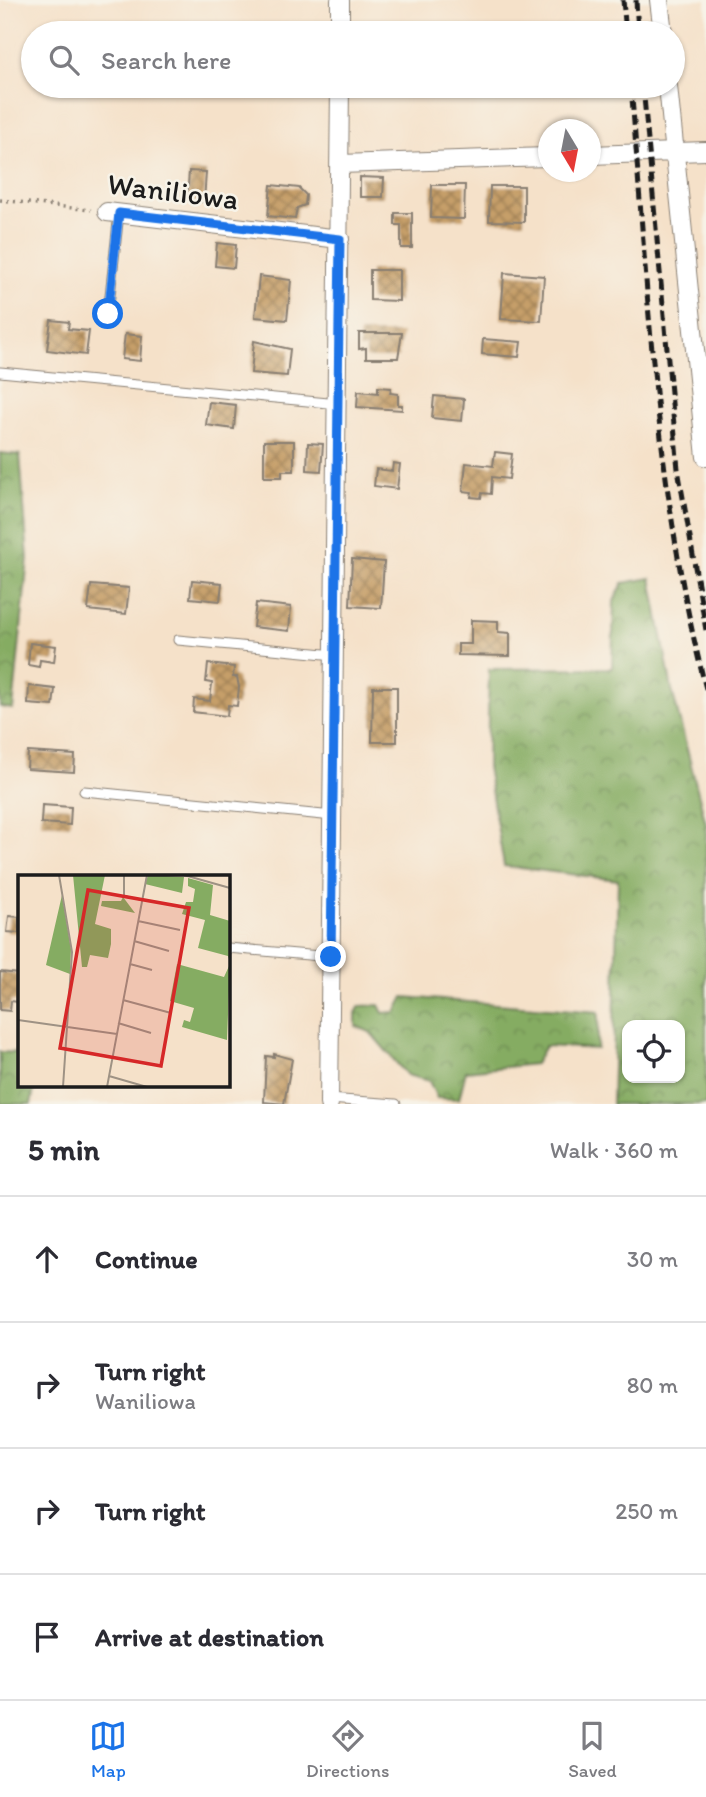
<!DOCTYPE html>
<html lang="en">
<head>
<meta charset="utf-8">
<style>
  body { margin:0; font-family:Itim,sans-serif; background:#f7f7f7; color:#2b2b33 }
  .controls { position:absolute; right:21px; bottom:21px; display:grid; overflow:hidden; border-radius:14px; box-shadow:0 2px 5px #0004 }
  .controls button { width:63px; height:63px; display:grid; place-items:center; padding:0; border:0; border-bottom:2px solid #e1e1e2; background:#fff; color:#2b2b33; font:35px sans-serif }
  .compass { position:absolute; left:538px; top:119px; width:63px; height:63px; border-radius:50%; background:#fff; box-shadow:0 2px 5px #0004; rotate:170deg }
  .stop { position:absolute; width:21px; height:21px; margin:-16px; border:5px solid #1a73e8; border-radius:50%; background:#fff }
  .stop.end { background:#1a73e8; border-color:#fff; box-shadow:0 2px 7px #0008 }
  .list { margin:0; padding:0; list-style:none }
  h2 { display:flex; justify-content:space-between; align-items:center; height:91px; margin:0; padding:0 28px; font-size:30px }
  h2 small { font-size:23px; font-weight:400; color:#7c7c81 }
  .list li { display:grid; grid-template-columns:46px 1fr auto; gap:21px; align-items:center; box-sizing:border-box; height:126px; padding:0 28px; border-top:2px solid #e1e1e2 }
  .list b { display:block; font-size:26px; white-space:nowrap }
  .list p { margin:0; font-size:23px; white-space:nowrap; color:#7c7c81 }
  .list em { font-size:23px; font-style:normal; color:#7c7c81 }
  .icon { flex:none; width:38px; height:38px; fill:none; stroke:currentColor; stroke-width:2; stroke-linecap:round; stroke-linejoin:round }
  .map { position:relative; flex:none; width:706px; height:1104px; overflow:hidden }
  .search { position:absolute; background:#fff; box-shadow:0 2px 5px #0004; left:21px; right:21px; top:21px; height:77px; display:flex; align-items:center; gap:18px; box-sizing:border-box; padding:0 24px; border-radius:38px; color:#7c7c81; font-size:26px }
  .sheet { height:595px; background:#fff }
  nav { display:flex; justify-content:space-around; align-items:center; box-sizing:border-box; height:98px; border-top:2px solid #e1e1e2; background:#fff; font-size:19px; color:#7c7c81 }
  nav a { display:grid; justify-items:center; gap:4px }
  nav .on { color:#1a73e8 }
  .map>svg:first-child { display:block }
  .forest { fill:url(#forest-crowns); stroke:#50643f; stroke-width:2; fill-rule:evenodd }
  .building { fill:url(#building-cross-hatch) }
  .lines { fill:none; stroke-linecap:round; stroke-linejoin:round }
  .service-casing { stroke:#887e72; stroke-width:11 }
  .minor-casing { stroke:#887e72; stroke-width:20 }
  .path { stroke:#887e72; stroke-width:3.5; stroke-dasharray:2 5; stroke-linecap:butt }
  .service { stroke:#fff; stroke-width:9 }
  .minor { stroke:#fff; stroke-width:18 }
  .rail { stroke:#1c1c1c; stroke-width:5; stroke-dasharray:10 5; stroke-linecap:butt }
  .route { stroke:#1a73e8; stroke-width:9 }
  .labels { text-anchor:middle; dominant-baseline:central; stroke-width:5; stroke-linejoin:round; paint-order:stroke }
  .street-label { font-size:30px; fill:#1c1c1c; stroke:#f7f3e8 }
  .inset-road { fill:none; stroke:#9e9284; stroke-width:2 }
  .view { fill:#d62828; fill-opacity:0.15; stroke:#d62828; stroke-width:3.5 }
  .inset-edge { fill:none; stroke:#1c1c1c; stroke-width:3.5 }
</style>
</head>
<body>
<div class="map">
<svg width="706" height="1104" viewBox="0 0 706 1104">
  <defs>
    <pattern id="forest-crowns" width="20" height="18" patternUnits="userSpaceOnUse" patternTransform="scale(1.75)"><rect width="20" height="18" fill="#85ac62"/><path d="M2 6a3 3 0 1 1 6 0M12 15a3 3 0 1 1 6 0" fill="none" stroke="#6c8b50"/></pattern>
    <pattern id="building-cross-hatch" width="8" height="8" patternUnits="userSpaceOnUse" patternTransform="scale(1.75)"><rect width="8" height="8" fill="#c69f69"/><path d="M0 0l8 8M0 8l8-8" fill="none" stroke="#a08156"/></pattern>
  </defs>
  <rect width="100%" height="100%" fill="#f7f3e8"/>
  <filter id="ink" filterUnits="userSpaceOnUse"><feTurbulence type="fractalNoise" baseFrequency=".0143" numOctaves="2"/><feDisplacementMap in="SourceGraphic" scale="14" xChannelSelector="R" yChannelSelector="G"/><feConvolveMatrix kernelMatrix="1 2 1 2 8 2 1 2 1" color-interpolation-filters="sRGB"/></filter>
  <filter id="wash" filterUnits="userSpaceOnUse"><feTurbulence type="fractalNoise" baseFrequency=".00686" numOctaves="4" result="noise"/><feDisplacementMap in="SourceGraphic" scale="28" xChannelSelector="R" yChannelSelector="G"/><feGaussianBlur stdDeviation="1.57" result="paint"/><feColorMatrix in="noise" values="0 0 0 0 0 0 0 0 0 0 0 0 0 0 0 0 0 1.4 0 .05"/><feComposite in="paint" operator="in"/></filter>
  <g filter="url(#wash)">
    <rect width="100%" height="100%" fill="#f5e1c9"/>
    <!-- forest -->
    <path class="forest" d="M0,453L20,455L28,558L13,709L0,707Z
      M651,578L672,690L706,824V1104H612L618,880L504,866L487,767L489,669L612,668L614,601L623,583ZM627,1025H680V1078H627Z
      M404,997L599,1012L597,1049L545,1046L535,1064L466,1071L459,1099L437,1098L429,1081L407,1075L370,1032L356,1026V1013L360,1006L379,1005L383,1013L396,1012Z
      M0,1052L19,1053V1085H35L31,1104H0Z"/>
    <g id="blocks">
      <!-- building -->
      <path class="building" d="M189,171L206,172L204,202L187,200Z
        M360,177L384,178L383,197H360Z
        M271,185L299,188L306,195L305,205L297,208L295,219L268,216Z
        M432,185H465L464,219L431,218Z
        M490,186H524V222L489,221Z
        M395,213H412V248H401V225H395Z
        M217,243L236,245L234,268L215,266Z
        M370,270H399V301L370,300Z
        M504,273L544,276L541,321L501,319Z
        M259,276L291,280L287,320L255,317Z
        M51,320L69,322L68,329L89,331L86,355L47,350Z
        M359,333H402L398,358H366V348L359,349Z
        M125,334L142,336L140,361L122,359Z
        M483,339L521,342L519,357L482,354Z
        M254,341L290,349L287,376L251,373Z
        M378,387L391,388L390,393L398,394V405H402V410L357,407L358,391L378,393Z
        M434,396L464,399L462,421L432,418Z
        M209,402L236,405L234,429L206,425Z
        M264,441H294V471H282V477H264Z
        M308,443L323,444L321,471L307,470Z
        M495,452L512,454L509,479L492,477L491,494L482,493L481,498L471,497L472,492L463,491L466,463L493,466Z
        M393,463L400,464L397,489L374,486L376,469L392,471Z
        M352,559L384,562L381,608L350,606Z
        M192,580L222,583L220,601L190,598Z
        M91,585L129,588L126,614L88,610Z
        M256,603L291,607L289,631L253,627Z
        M471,620L498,621V632L510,633V656L458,655V644H471Z
        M30,643L56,646L54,662L40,660L39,667L28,665Z
        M208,664L234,667L233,677H237L239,687L237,706L228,705L227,716L193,712L194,699L210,701L212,683L206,682Z
        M29,686L55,689L53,706L28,704Z
        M373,687H397V742H372Z
        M28,752L75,755L74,772L27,769Z
        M42,805L71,807L70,825L41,823Z
        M9,916L19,917V933L7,932Z
        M0,972L19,974V1002L11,1001L10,1011L0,1010Z
        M274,1054L292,1059L284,1104L264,1102L266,1056L274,1057Z"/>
    </g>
  </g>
  <g filter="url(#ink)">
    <use href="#blocks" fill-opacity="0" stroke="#887e72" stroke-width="2"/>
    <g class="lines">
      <!-- service casing -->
      <g class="service-casing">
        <path id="service" d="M108,314L119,213
          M0,372L339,404
          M178,640L335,655
          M84,791L333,816
          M228,948L331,957
          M329,1099L396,1104"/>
      </g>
      <!-- minor casing -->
      <g class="minor-casing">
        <path id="minor" d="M340,0V33
          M659,0L663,33
          M668,86L706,457
          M590,155L706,151
          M340,164L548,157
          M107,212L340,239
          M329,1104L340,86"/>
      </g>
      <!-- path -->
      <path class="path" d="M0,200L91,210"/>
      <!-- service -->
      <use href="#service" class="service"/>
      <!-- minor -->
      <use href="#minor" class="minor"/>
      <!-- rail -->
      <path class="rail" d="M623,0L626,33
        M636,0L638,33
        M631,86C648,287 655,493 706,689
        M643,86L678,469L706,630"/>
    </g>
  </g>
  <g class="lines" filter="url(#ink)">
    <!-- route -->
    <path class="route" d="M108,314L119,213L340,239L331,957"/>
  </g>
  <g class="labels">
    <!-- street labels -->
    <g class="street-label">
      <text transform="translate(173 191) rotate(7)">Waniliowa</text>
    </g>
  </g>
  <!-- overview -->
  <g transform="translate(18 875)">
    <rect width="212" height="212" fill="#f5e1c9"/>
    <path d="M55,0H87L77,49L93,54V69L90,83L72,80L69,92H64ZM130,0L166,2L164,18L127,9ZM170,3L195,10L192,40L212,46V87L210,81L180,73L187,45L164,39L168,27H175L177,14L170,11ZM44,20L53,74L52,99L28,90ZM105,22L117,38L83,31L84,26H103ZM159,89L206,102L212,89L209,165L164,152L166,145L172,147L176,133L152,126Z" fill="#85ac62"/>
    <path class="inset-road" d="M41,0L54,77L45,212M106,0V21L124,25M166,0L212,13M120,46L162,55M116,66L151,76M112,89L134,95M105,125L153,138M0,145L99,159M100,148L133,158M91,201L129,212M89,212L129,0"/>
    <path class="view" d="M70,15L171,33L143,191L42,173Z"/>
    <rect width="212" height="212" class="inset-edge"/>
  </g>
</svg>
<div class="controls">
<button><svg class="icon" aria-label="locate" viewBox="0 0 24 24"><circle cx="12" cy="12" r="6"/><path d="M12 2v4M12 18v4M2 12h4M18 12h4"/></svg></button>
</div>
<svg class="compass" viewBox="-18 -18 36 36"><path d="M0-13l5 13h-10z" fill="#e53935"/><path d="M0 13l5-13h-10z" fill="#7c7c81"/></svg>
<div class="stop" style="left:108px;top:314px"></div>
<div class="stop end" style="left:331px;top:957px"></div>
<div class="search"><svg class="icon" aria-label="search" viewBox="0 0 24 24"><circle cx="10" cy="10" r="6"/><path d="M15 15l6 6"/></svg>Search here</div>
</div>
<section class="sheet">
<h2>5 min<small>Walk · 360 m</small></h2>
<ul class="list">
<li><svg class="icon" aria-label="ahead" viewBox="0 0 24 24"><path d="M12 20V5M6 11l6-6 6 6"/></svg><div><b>Continue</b></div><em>30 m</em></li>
<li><svg class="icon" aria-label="right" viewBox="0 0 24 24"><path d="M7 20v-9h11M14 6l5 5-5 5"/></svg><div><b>Turn right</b><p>Waniliowa</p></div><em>80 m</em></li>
<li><svg class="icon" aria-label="right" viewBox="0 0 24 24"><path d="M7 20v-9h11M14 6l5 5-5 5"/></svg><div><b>Turn right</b></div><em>250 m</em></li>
<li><svg class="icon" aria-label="arrive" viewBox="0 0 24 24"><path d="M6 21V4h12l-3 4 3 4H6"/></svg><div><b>Arrive at destination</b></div></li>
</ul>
</section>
<nav>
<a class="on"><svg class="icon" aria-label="map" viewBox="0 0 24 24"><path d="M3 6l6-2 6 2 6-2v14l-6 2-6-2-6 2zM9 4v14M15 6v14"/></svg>Map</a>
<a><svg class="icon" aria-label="directions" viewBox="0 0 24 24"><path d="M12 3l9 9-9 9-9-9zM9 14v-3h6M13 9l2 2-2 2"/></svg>Directions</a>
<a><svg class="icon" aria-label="saved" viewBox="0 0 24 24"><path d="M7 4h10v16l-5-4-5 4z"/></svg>Saved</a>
</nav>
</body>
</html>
